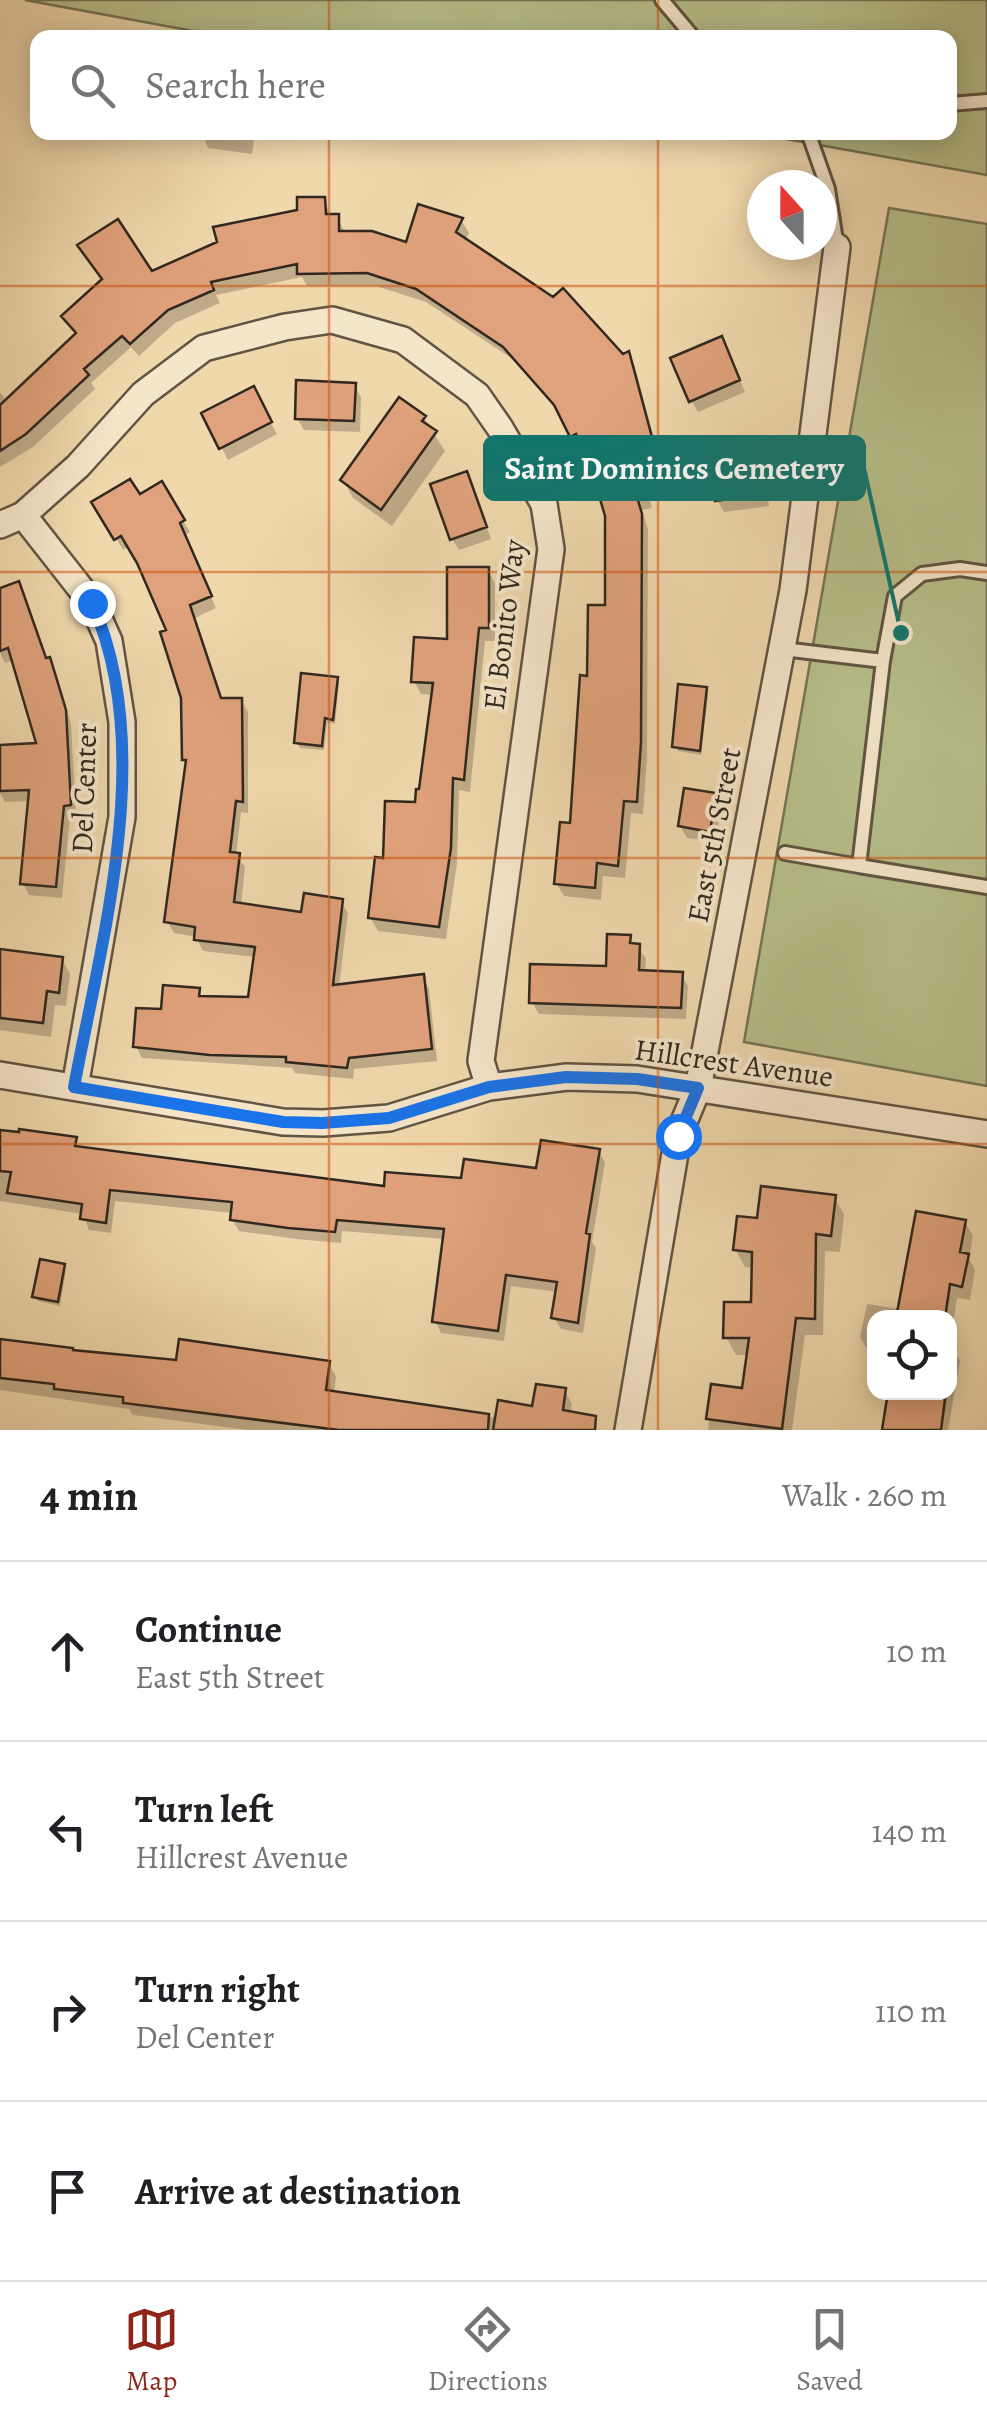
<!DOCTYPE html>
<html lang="en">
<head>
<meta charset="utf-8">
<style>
  body { margin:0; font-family:Alegreya,serif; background:#f2f2f2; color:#202124 }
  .controls { position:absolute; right:30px; bottom:30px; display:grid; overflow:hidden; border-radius:20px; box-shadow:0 5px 25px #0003 }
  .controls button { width:90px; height:90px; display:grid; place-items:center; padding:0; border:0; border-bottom:2px solid #e0e0e0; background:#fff; color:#202124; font:50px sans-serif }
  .compass { position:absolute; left:747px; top:170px; width:90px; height:90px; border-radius:50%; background:#fff; box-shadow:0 5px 25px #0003; rotate:339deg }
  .stop { position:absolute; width:30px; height:30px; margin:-22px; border:8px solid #1a73e8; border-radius:50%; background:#fff }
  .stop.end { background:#1a73e8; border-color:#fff; box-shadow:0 2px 10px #0008 }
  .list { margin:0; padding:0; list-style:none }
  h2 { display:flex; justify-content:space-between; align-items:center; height:130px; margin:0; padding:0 40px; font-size:42px }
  h2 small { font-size:32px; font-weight:400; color:#757577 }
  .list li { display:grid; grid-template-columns:65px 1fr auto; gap:30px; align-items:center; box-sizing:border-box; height:180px; padding:0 40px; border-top:2px solid #e0e0e0 }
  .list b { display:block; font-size:38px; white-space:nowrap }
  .list p { margin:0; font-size:32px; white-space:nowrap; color:#757577 }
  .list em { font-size:32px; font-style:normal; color:#757577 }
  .icon { flex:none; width:55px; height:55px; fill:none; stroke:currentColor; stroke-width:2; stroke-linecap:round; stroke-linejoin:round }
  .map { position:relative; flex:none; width:987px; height:1430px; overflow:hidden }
  .search { position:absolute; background:#fff; box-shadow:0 5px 25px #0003; left:30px; right:30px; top:30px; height:110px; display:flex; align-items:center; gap:25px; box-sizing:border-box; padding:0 35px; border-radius:20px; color:#757577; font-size:38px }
  .sheet { height:850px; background:#fff }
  nav { display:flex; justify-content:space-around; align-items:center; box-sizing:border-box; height:140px; border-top:2px solid #e0e0e0; background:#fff; font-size:28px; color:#757577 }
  nav a { display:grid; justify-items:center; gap:5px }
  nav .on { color:#8f2418 }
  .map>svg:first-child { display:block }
  .green { fill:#b7bf8b; stroke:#747455; stroke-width:2.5 }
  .shadow { fill:#0003 }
  .building { fill:#e0a27c; stroke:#30281f; stroke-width:2.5 }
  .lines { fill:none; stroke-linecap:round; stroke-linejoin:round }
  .service-casing { stroke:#605442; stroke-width:18 }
  .minor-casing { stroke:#605442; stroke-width:30 }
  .service { stroke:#f5e6ca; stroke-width:12 }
  .minor { stroke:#f5e6ca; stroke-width:25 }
  .route { stroke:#1a73e8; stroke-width:12 }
  .grid { fill:none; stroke:#cc520f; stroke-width:2.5; stroke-opacity:0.55 }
  .labels { text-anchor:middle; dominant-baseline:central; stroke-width:8; stroke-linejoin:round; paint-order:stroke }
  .street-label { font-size:30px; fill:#30281f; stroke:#f5e6ca }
  .leader { fill:none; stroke:#0f766e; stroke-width:4 }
  .callout-dot { fill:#0f766e; stroke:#f5e6ca; stroke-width:4 }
  .callout { fill:#0f766e; stroke:#0f766e; stroke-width:4 }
  .callout-label { font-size:32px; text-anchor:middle; font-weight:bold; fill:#fff }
</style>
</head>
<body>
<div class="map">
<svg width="987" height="1430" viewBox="0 0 987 1430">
  <rect width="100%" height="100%" fill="#f0d8ad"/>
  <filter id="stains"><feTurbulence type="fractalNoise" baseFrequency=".002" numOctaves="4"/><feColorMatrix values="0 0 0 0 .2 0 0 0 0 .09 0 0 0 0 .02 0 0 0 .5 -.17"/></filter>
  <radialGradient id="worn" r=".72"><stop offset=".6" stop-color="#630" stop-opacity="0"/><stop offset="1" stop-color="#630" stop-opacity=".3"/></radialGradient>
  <!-- green -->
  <path class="green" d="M25,0H987V175L752,133L950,132V38H231Z
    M889,208L987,224V1086L744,1042Z"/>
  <!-- shadow -->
  <path class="shadow" d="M202,132H255L252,154L208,148Z
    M324,199L331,216H337L345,233L407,245L461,220L469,233L465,241L622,357L628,355L635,367L666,484L647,489L652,508L642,510L648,529L647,757L643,814L631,813L625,878L603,876L601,900L564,896L556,883L572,826L590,679L607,608V515L584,446L580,448L562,415L514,360L426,302L376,286H307L302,277L216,295L220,303L175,323L139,356L131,347L91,383L95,389L33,447L0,467V392L7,402L77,335L64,317L151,274Z
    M727,351L745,392L698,412L691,400Z
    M354,385L361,397L360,432L304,430L297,418Z
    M253,390L277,434L228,460L204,415Z
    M424,418L445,451L392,526L353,498L343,480Z
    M757,458L764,469L769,506L724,512L717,500Z
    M161,485L190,532L185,535L216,608L195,618L222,701L241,700L248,712V813L241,812L236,856L245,867L241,905L303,915L341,902L348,913L339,986L422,977L429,989L437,1061L354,1069L353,1079L295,1073L292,1068L142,1058L136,1046L163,1012L198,990L203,998L251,999L256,957L203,951L196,937L174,933L167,921L188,767L184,759V697L170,632L130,546L123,550L95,503L139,498Z
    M472,486L491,539L459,550L452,539Z
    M488,570L495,583V641H485L470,792L459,790L457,863L446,939L378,931L370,917L386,861L418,805L421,791L434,695L421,694L414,681L450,642Z
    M18,584L47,661L56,672L71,724L76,817H70L62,898L29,895L23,883L31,801L5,802L0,793V747L39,745L14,660L5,663L0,653V591Z
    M336,679L339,684L335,724L327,722L324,750L300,748L297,743Z
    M705,690L708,695L701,755L678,751L675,746Z
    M715,796L721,807L716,842L687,838L680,826Z
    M629,938L646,958L645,972L681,975L688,986L686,1019L539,1014L532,1002L608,968Z
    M0,952L62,959L70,974L66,1006L55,1005L51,1037L0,1030Z
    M0,1133L75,1140L81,1149L386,1189L538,1171L598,1151L605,1162L592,1242L596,1248L583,1333L561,1329L554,1318L558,1292L511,1286L504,1341L441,1333L435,1321L445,1239L342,1231L341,1243L296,1239L239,1231L232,1219L233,1213L115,1201L111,1233L89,1230L83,1214L0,1201Z
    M834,1197L844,1214L840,1252L825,1251L823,1335H805L792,1430H708L713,1386L744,1391L749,1355H736L726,1337L753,1305L755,1268L745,1267L735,1249L759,1221Z
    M965,1222L973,1236L969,1259L975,1270L970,1300L957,1298L950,1343L960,1361L948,1430H885L890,1392H950V1318H874V1353L868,1351L860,1337L867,1304L900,1309Z
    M63,1266L66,1271L60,1306L38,1301L35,1296Z
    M0,1340L178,1363H328L336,1376L334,1394L498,1418L535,1409L565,1391L572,1404L568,1430H248L133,1415L129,1409L0,1390Z"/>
  <!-- building -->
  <path class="building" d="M297,197H325L326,214H339V231H372L406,242L418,204L463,218L456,232L553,297L563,288L623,354L629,351L661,471L641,476L646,495L637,497L642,514L641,742L637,802L624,801L618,866L597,863L595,888L554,884L560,822L570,823L580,675L587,676L588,605H605V516L593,475L576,434L570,437L554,405L503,347L416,289L367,273L297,274V264L211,282L214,290L168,310L130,344L122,336L84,369L89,375L26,434L0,451V405L76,333L61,316L102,279L77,245L118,219L152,271L217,242L213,227L297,210Z
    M722,336L740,380L689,402L670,358Z
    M296,380L356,383L354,421L295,419Z
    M254,386L272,422L219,449L201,413Z
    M399,397L426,416L422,421L437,431L381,510L340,480Z
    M758,455L764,494L715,501L709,462Z
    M467,471L487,527L450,540L430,484Z
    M130,479L140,494L162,481L185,520L180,523L212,596L190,605L221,698H242L243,802L236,801L230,852L240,853L234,902L301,912L304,893L343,899L333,985L424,974L432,1049L349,1058L347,1068L286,1062V1057L210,1055L133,1047L136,1008L161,1009L163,985L200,988L199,996L248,997L255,947L194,940L195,927L164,922L186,760H182L181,698L160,632L166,630L137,563L121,536L114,540L91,502Z
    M447,567H489V628H479L464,780L453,778L451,848L439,927L368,918L375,857L383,858L385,801L415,802L416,789H419L433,683L411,682L414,637L447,639Z
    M19,581L46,658L50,657L66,710L71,805L64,806L56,887L20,884L29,790L0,791V745L36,743L8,648L0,651V588Z
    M301,673L338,677L333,720L325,718L322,746L294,743Z
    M678,684L707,687L700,751L672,747Z
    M684,788L716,793L710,832L678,826Z
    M607,934L631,935L630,943L640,944L639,970L683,972L681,1008L529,1003L530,964L606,966Z
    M0,949L63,957L59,993L47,991L43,1023L0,1018Z
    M19,1129L77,1137L75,1146L384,1186L385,1172L461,1178L464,1159L536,1168L541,1140L600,1149L586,1233L590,1234L578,1323L551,1318L557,1282L506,1275L498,1331L432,1322L444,1229L337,1220L335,1232L288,1228L230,1220L232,1202L110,1190L106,1223L80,1219L82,1204L7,1193L11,1172L0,1171V1130L19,1132Z
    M761,1186L836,1195L831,1236L816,1234L815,1319L796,1318L782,1429L706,1419L711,1384L742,1388L749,1338H723L724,1302H751L752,1252L733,1250L737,1216L757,1218Z
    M916,1211L966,1220L960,1252L969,1254L962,1287L950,1284L945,1318H896Z
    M40,1259L65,1264L58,1302L32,1297Z
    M0,1339L73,1348V1350L176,1360L179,1339L330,1361L326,1390L489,1414L488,1430H339L123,1403V1397L54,1389V1384L0,1378Z
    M536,1384L566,1388L563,1410L596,1416L595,1430H493L498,1400L532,1406Z
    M888,1392H946L941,1430H882Z"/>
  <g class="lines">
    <!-- service casing -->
    <g class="service-casing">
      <path id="service" d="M662,0L694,38
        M950,104L987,101
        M808,132L828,189L837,247
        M987,573L960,569L922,574L895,596L883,661L859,866L987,887
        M783,649L883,661
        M785,853L859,866"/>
    </g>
    <!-- minor casing -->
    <g class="minor-casing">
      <path id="minor" d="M23,515L92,603L109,641L122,722V817L75,1087
        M0,525L23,515L78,466L143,394L204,348L285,327L332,320L403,340L477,395L500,428L544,504L551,549L481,1061L489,1087
        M0,1075L283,1122L323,1123L389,1118L489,1087L567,1077L637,1079L987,1134
        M628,1430L678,1136L698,1088L793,590L837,247"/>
    </g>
    <!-- service -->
    <use href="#service" class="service"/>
    <!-- minor -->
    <use href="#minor" class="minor"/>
  </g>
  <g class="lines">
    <!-- route -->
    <path class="route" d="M92,603C157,748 102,937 74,1087L283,1122L322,1123L389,1118L489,1087L566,1077L637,1079L698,1088L678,1136"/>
  </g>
  <!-- grid -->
  <path class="grid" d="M329,0V38M658,0V38M329,132V1430M658,132V1430M0,286H987M0,572H987M0,858H987M0,1144H987"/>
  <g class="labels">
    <!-- street labels -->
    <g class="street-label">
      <text transform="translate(504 625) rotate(-83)">El Bonito Way</text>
      <text transform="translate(84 788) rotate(-88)">Del Center</text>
      <text transform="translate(714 835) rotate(-79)">East 5th Street</text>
      <text transform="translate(734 1063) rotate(8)">Hillcrest Avenue</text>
    </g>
  </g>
  <!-- callouts -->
  <path class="leader" d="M901 633L864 468"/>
  <circle class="callout-dot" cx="901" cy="633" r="10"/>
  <rect class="callout" x="485" y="437" width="379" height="62" rx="10"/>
  <g class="callout-label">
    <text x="674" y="479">Saint Dominics Cemetery</text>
  </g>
  <rect width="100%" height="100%" filter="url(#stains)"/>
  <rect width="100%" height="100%" fill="url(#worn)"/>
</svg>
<div class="controls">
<button><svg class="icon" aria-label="locate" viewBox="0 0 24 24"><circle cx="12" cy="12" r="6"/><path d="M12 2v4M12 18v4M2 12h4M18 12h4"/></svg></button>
</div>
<svg class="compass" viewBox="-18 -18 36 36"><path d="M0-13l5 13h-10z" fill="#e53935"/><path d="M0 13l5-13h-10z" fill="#757577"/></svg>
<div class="stop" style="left:678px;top:1136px"></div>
<div class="stop end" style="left:92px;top:603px"></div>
<div class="search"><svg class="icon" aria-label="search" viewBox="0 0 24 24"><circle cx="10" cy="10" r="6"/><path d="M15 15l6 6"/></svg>Search here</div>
</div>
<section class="sheet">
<h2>4 min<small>Walk · 260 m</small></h2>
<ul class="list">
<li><svg class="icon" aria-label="ahead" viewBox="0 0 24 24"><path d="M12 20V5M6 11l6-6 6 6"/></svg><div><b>Continue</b><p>East 5th Street</p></div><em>10 m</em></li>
<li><svg class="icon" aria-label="left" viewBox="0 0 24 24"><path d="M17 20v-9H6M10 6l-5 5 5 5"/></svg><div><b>Turn left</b><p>Hillcrest Avenue</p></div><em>140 m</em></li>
<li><svg class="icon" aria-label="right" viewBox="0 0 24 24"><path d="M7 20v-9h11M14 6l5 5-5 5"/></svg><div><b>Turn right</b><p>Del Center</p></div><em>110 m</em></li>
<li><svg class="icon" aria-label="arrive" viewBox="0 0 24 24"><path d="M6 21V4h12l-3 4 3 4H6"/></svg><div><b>Arrive at destination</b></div></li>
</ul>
</section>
<nav>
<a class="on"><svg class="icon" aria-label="map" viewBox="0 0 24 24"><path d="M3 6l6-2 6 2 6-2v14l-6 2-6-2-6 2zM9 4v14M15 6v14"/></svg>Map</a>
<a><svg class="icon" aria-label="directions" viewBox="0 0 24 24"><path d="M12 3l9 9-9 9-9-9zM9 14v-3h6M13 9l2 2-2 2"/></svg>Directions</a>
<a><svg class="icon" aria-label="saved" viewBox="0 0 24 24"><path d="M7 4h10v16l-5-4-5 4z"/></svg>Saved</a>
</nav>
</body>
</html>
